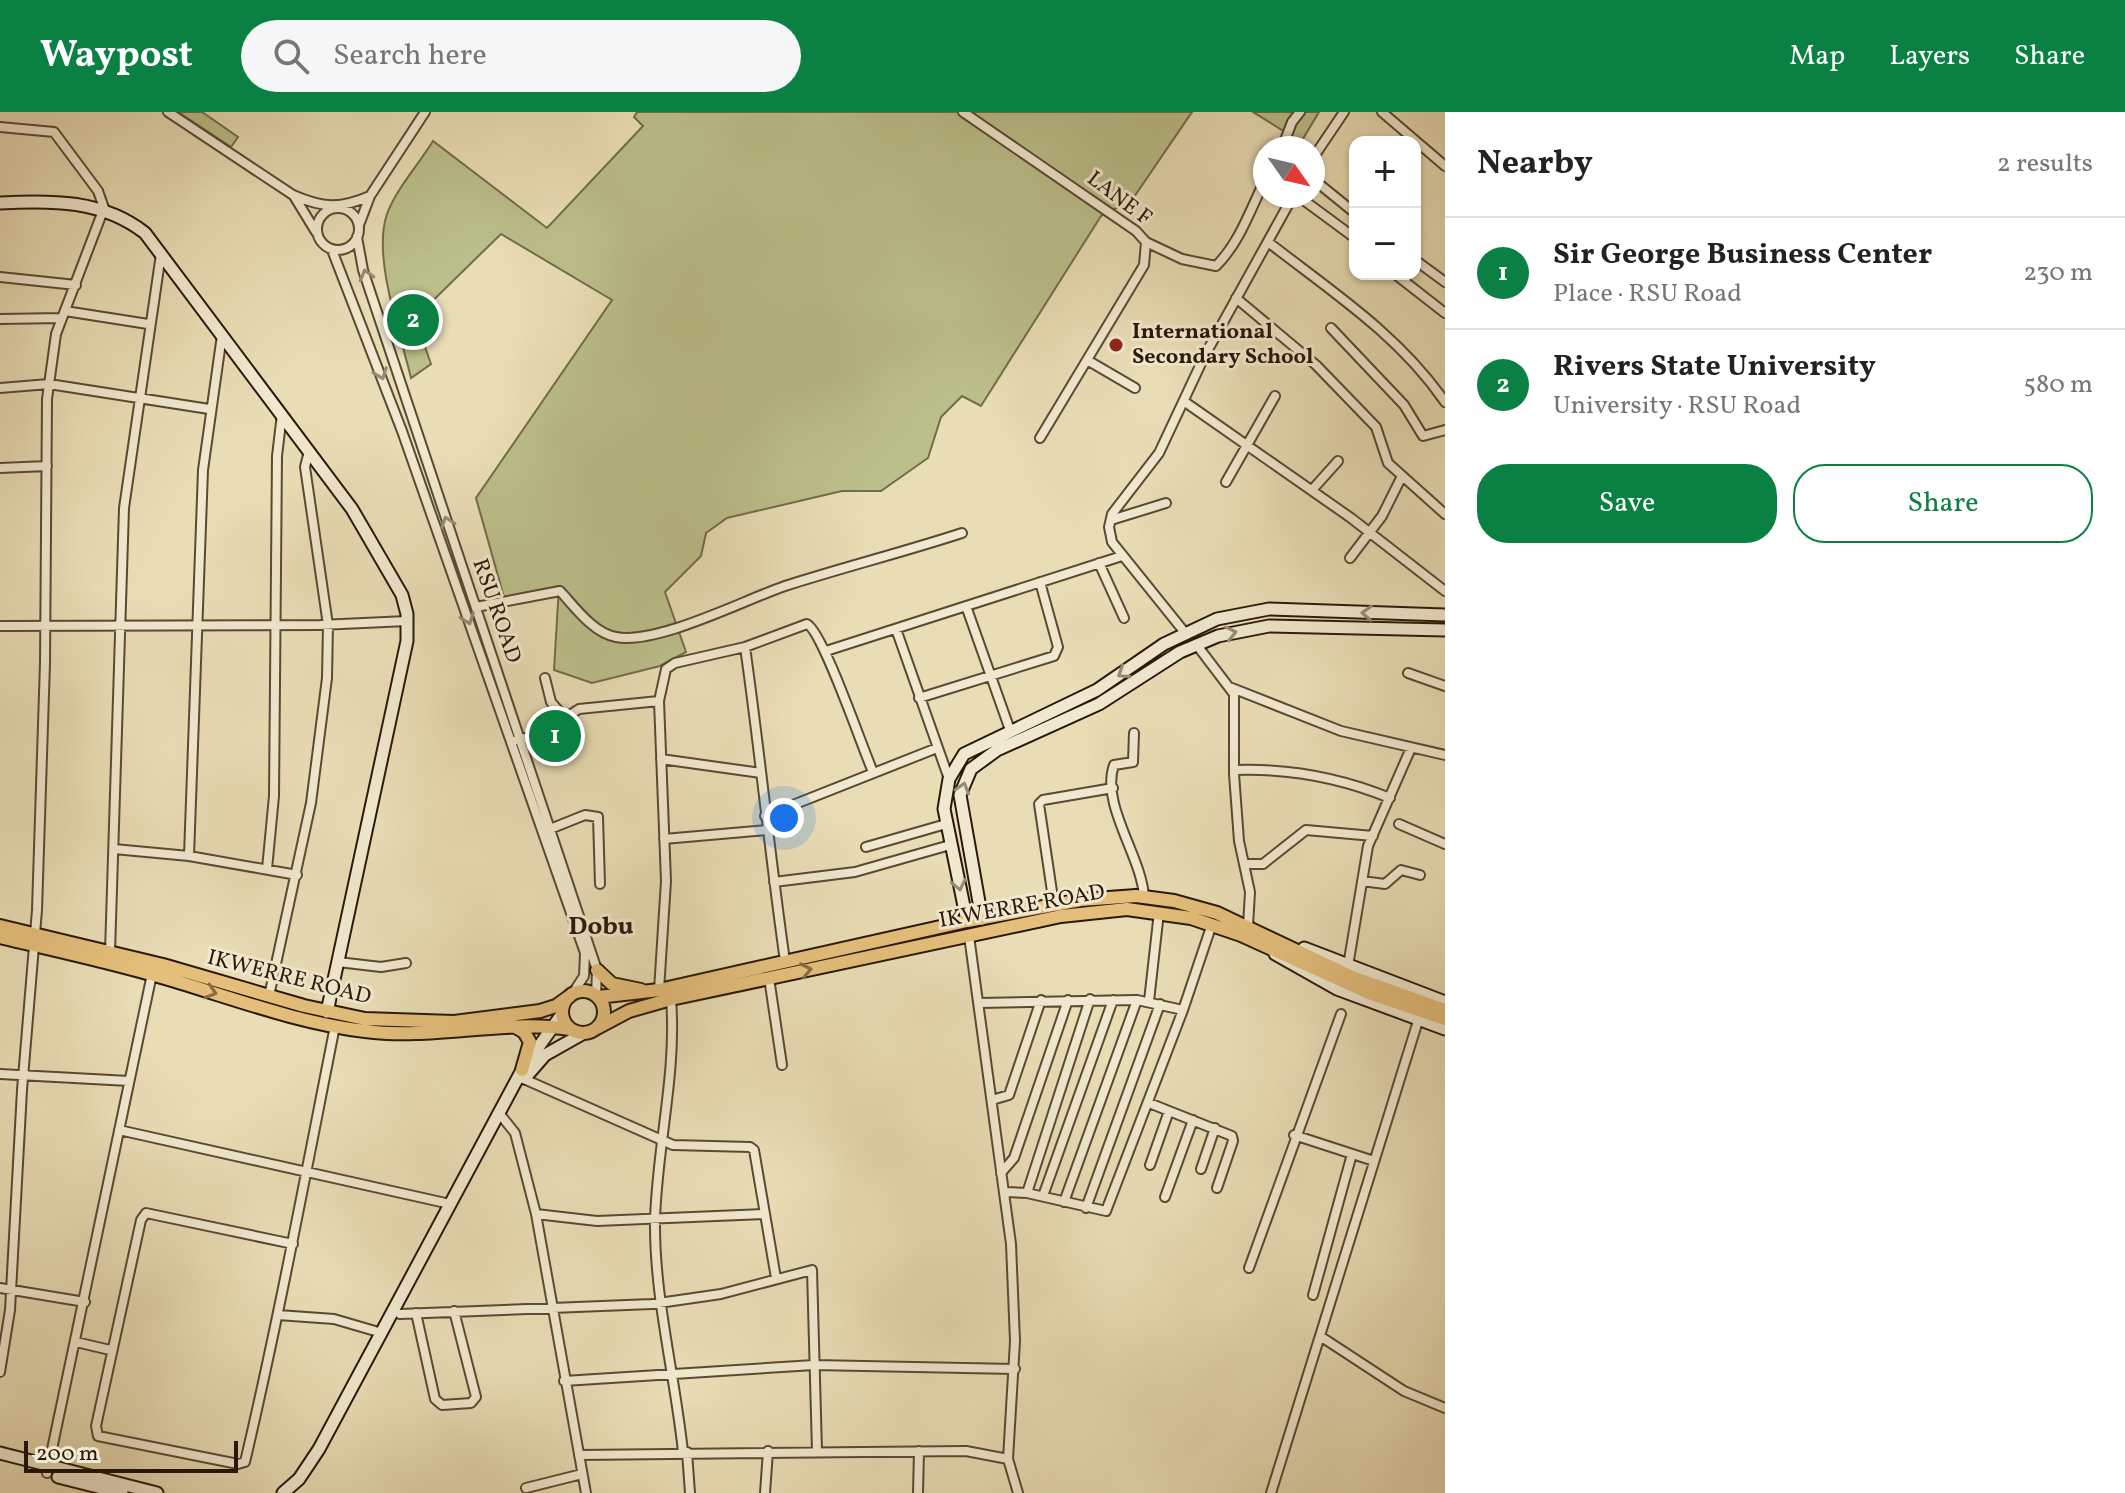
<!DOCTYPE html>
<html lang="en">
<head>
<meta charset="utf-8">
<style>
  body { margin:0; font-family:Vollkorn,serif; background:#f6f6f6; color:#222 }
  .controls { position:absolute; right:24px; top:24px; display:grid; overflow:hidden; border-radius:16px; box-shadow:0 2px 6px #0004 }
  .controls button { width:72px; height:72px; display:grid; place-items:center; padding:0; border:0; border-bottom:2px solid #e0e0e0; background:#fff; color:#222; font:40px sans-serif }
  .compass { position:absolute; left:1253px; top:24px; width:72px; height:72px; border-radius:50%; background:#fff; box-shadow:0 2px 6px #0004; rotate:124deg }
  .scale { position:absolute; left:24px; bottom:20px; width:214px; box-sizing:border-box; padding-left:8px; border:4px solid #2a1808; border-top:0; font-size:22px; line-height:28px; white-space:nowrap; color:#2a1808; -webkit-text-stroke:6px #f1e9cf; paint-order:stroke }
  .you { position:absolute; left:784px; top:706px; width:28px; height:28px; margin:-20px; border:6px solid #fff; border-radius:50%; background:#1a73e8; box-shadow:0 0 0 12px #1a73e833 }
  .badge { display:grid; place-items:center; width:52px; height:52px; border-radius:50%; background:#0b8043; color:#fff; font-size:26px; font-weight:700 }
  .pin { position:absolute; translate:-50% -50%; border:4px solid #fff; box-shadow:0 2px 8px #0006 }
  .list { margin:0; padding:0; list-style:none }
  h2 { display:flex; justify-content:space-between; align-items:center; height:104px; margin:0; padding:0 32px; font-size:34px }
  h2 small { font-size:26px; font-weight:400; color:#767676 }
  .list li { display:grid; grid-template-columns:52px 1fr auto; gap:24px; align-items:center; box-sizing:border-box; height:112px; padding:0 32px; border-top:2px solid #e0e0e0 }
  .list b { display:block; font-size:30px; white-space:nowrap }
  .list p { margin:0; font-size:26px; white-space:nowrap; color:#767676 }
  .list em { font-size:26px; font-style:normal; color:#767676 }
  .actions { display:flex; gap:16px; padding:24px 32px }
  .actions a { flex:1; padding:18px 0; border:2px solid #0b8043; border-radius:32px; text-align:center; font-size:28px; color:#0b8043 }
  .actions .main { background:#0b8043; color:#fff }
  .icon { flex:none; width:44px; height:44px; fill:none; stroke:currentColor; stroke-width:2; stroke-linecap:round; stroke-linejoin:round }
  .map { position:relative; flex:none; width:1445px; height:1381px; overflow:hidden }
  header { display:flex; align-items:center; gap:48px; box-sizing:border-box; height:112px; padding:0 40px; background:#0b8043; color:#fff }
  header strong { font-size:38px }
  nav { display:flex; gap:44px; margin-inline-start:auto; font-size:28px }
  .search { width:560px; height:72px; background:#f6f6f6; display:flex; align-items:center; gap:20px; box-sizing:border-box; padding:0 28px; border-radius:44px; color:#767676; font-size:30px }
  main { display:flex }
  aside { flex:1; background:#fff }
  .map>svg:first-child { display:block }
  .grass { fill:#bbbf8a; stroke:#726c49; stroke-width:2 }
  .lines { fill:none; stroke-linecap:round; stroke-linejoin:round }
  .street-casing { stroke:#5a4933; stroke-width:12 }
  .secondary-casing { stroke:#2a1808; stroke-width:15 }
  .primary-casing { stroke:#2a1808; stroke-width:16 }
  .street { stroke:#f1e9cf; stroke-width:8 }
  .secondary { stroke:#f1e9cf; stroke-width:11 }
  .primary { stroke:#e4be7a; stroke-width:12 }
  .oneway { stroke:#978b75 }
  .oneway2 { stroke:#876b41 }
  .poi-dot { fill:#8f2418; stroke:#f1e9cf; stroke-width:3 }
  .labels { text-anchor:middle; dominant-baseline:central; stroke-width:6; stroke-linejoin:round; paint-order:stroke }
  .street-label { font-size:22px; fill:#2a1808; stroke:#f1e9cf }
  .poi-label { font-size:22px; font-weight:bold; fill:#2a1808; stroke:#f1e9cf; text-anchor:start }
  .quarter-label { font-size:26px; font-weight:bold; fill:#2a1808; stroke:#f1e9cf }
</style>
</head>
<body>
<header>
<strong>Waypost</strong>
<div class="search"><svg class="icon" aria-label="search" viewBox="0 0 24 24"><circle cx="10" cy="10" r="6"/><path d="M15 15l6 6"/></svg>Search here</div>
<nav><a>Map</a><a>Layers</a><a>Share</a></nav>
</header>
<main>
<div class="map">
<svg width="1445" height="1381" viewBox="0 0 1445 1381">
  <rect width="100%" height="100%" fill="#e9ddb5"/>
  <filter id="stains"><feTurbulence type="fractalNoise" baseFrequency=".0025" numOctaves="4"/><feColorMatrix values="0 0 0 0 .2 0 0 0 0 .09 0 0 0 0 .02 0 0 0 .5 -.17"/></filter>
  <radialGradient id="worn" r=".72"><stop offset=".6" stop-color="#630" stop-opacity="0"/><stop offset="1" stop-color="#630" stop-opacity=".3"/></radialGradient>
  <!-- grass -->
  <path class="grass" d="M178,0H202L238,25L231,35Z
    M637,0H1192L1132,88L1101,104L981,294L962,284L941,305L928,346L881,379H842L727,406L706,421L701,444L665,480L686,540L660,554L592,571L554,558L559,474L504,485L476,386L612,188L501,122L415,206L431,252L411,266C401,223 372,145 387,102C396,77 419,52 433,29L547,116L643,14L634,5Z
    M1253,0H1319L1301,30Z"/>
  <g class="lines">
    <!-- street casing -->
    <g class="street-casing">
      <path id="street" d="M168,0L293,83C323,96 340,97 370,84
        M963,0L1136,119L1146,130L1144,153L1040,326
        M1382,0L1445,54
        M0,15L54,20L98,79L104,96L56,222L47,287L45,551L37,798L22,978L10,1198L0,1260
        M1282,36L1292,10L1300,0
        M1313,46L1344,0
        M1313,67L1355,101
        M294,84L316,120
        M1298,84L1355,126
        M317 117a21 21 0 1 1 42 0a21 21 0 1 1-42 0Z
        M359,113L370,84L425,0
        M357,125L363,158L597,858L596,884
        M1146,130L1182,147L1216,154C1240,130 1250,98 1265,68
        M1268,130C1331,179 1399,223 1445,290
        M332,138L402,319L585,841L584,864L573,881
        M1415,148L1445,170
        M1395,162L1445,201
        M0,165L76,173
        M1236,186L1316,253L1376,315L1388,351L1445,402
        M65,199L148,212
        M0,207L62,206
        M1331,216L1404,293L1423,324L1445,318
        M1087,248L1135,276
        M0,276L49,272L209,297
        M1185,290L1351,406L1445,479
        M0,356L47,354
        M1226,370L1275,284
        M1312,378L1338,349
        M1111,408L1166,391
        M1350,446L1382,404L1402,364
        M1099,451L1124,506
        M966,494L1010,618
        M476,495L560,479C574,494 593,521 616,525C657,533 744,488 785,474C844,455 904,440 962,421
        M0,514L320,513L407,509
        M896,517L949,667
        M1186,522L1112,430L1109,415L1112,402L1159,341L1205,243L1293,84
        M1196,532L1234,582V662L1239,729L1250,780L1248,814
        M745,535C760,640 770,745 785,849
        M826,539L1122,444
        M1408,561L1445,574
        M545,566L551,590L565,606
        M1232,576L1341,619L1445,643
        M919,586L1054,544L1058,535L1040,470
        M1134,621L1133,650L1114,653C1100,692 1142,745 1144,785
        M517,628L560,618L565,606L579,597L659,589
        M661,647L761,661
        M1234,658C1289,656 1339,665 1390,686
        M765,704L937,636
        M1399,712L1445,732
        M550,717L585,703L598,705L600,772
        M664,727L766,718
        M866,735L946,712
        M114,737L189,744L297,763
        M189,744L203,358L222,223
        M1245,752H1263L1306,718L1373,724
        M267,757L274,684L277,344L282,302
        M1362,769L1385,772L1401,758L1420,763
        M774,770L855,760L950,733
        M1054,793L1039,692L1043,688L1113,676
        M969,824L1011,1132L1015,1229L1008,1347
        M110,840L124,396L161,142
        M338,850L381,855L406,851
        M1348,854L1368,734L1411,636
        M769,866L782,953
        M659,878L666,769L659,589L666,557L675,551L745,535L807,512C823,520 862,635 873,660
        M269,884L311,691L327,566L328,513L305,355L309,339
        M671,887C677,961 657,1034 655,1108C654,1185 675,1263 683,1340
        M1149,889L1159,800
        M980,891L1137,888L1183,898
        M0,962L129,969
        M524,967L673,1033L750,1035L754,1038L776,1166
        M992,988L1009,983L1041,888
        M1149,991L1232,1024L1233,1029L1217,1076
        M499,1001L515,1021L536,1102L586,1381
        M119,1018L450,1092
        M1294,1023L1374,1049
        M1150,1053L1169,999
        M1201,1057L1215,1016
        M1001,1061L1014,1046L1068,888
        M1004,1080L1027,1081L1106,1099L1183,898L1212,812
        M1027,1081L1090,887
        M1043,1084L1113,888
        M1165,1085L1193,1008
        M1064,1090L1137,888
        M1086,1096L1160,892
        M536,1102L597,1109L764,1102
        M293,1132L146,1101L141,1108L96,1314L98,1324L238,1352L245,1350C279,1205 306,1060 335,914
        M1249,1156L1341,902
        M0,1176L85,1190
        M1313,1183L1352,1042
        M416,1201L435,1287L442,1293L471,1291L476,1285L454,1199
        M400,1202L652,1192L721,1182L812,1158L817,1339
        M278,1203L334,1207L382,1221
        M1320,1224L1404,1279L1445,1296
        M76,1230L110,1238
        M564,1269L814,1253L1015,1257
        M687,1340L690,1381
        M579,1343L966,1339L1008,1347L1018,1381
        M47,1361L152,862
        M526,1376L582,1362
        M765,1381L768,1339
        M918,1381L919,1339
        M1271,1381L1418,909"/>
    </g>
    <!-- secondary casing -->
    <g class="secondary-casing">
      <path id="secondary" d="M0,91C52,88 103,88 145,121L352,397L402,483L407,502V529L327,900
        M982,807L960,683L971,657L997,638L1099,592L1180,540L1218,524L1269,514L1445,518
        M967,809L944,697L949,667L964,642L1097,578L1164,532L1217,507L1269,497L1445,503
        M1304,836L1445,890
        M1275,842L1337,877L1445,917
        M525,966L545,943L584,921
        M0,1341L157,1381
        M58,1365L122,1381
        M283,1381L299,1367L319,1337L522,958L562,902"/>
    </g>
    <!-- primary casing -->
    <g class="primary-casing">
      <path id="primary" d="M0,814L163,853L304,894L365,907L454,910L540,899L556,894L570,884
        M0,825C55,838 111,850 165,866C230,885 297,911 365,919C434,928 502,907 570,917
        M597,858L612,872L641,878
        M562 900a21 21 0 1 1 42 0a21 21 0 1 1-42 0Z
        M598,885L659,878L967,809L1081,788L1136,784L1174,789L1217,801L1352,865L1445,898
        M514,914L524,920L530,930L522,958
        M597,916L629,899L671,887L1061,804L1127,797L1191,806L1241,823L1369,881L1445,907"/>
    </g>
    <!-- street -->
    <use href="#street" class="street"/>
    <!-- secondary -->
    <use href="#secondary" class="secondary"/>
    <!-- primary -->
    <use href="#primary" class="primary"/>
  </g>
  <!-- one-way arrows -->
  <defs><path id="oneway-chevron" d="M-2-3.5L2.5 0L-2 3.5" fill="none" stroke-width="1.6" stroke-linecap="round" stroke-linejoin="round" transform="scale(2)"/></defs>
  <g class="oneway">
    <use href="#oneway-chevron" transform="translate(366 163) rotate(-106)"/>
    <use href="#oneway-chevron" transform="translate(381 262) rotate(70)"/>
    <use href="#oneway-chevron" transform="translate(447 410) rotate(-109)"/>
    <use href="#oneway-chevron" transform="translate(1367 501) rotate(-177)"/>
    <use href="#oneway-chevron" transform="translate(468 507) rotate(70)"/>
    <use href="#oneway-chevron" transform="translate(1231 521) rotate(-13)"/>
    <use href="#oneway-chevron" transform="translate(1123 561) rotate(147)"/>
    <use href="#oneway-chevron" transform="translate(963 676) rotate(-73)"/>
    <use href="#oneway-chevron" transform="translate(959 773) rotate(78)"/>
  </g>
  <g class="oneway2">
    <use href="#oneway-chevron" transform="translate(806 858) rotate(-12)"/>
    <use href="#oneway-chevron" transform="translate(211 880) rotate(17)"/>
  </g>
  <!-- markers -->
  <circle class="poi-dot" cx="1116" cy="233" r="8"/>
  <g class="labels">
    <!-- street labels -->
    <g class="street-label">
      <text transform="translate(1119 87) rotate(37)">LANE F</text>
      <text transform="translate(496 499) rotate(71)">RSU ROAD</text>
      <text transform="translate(1022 795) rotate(-10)">IKWERRE ROAD</text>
      <text transform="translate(289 866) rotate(14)">IKWERRE ROAD</text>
    </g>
    <!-- poi labels -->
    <g class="poi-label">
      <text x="1132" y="220">International<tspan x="1132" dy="25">Secondary School</tspan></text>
    </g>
    <!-- quarter labels -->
    <g class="quarter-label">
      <text x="601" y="815">Dobu</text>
    </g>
  </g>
  <rect width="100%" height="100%" filter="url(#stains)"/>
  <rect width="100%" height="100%" fill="url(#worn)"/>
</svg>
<div class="controls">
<button>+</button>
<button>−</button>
</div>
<svg class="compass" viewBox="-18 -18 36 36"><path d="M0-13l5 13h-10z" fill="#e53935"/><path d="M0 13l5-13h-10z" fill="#767676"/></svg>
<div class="scale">200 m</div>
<div class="you"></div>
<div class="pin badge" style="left:555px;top:624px">1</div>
<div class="pin badge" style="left:413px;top:208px">2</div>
</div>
<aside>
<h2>Nearby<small>2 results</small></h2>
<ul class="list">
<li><span class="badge">1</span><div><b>Sir George Business Center</b><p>Place · RSU Road</p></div><em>230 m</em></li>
<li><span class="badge">2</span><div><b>Rivers State University</b><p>University · RSU Road</p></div><em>580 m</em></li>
</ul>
<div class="actions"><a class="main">Save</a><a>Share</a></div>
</aside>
</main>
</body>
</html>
